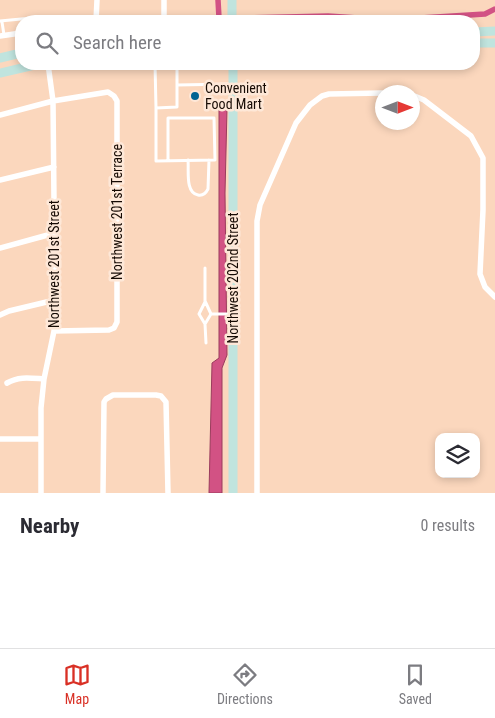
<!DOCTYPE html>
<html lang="en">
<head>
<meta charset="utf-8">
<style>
  body { margin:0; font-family:"Roboto Condensed",sans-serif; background:#f7f7f7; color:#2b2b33 }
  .controls { position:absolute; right:15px; bottom:15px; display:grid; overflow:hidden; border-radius:10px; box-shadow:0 2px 8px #0003 }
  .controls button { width:45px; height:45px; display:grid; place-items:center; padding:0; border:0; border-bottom:1px solid #e1e1e2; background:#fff; color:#2b2b33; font:25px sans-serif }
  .compass { position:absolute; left:375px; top:85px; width:45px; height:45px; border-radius:50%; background:#fff; box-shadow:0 2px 8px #0003; rotate:90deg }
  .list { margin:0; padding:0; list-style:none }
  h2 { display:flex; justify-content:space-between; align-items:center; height:65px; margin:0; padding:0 20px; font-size:21px }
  h2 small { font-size:16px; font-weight:400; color:#7c7c81 }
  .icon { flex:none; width:28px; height:28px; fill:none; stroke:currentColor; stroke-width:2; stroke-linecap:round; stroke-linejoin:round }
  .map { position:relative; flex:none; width:495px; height:493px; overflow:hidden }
  .search { position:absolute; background:#fff; box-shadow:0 2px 8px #0003; left:15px; right:15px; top:15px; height:55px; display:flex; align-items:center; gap:12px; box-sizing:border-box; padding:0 18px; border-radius:20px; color:#7c7c81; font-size:19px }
  .sheet { height:155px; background:#fff }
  nav { display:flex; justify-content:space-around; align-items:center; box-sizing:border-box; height:70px; border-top:1px solid #e1e1e2; background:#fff; font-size:14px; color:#7c7c81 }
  nav a { display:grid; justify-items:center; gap:2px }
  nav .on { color:#d93025 }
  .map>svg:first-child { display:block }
  .water { fill:#d25284; stroke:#9a3c5d }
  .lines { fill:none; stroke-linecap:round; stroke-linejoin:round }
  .canal { stroke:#d25284; stroke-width:5.5 }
  .lane { stroke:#fff; stroke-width:3 }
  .street { stroke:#fff; stroke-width:5.5 }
  .secondary { stroke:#c0e4de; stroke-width:9 }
  .poi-dot { fill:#006493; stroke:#fee8d8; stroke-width:2 }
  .labels { text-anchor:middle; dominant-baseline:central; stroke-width:5; stroke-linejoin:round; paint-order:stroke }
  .poi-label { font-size:14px; fill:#160a03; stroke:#fee8d8; text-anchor:start }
  .street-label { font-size:14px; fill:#160a03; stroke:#fee8d8 }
</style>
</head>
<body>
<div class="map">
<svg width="495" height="493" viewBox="0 0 495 493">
  <rect width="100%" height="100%" fill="#fbd7bd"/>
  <!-- water -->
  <path class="water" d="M222,107L227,109L225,193L227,355L222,368V493H209L212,363L219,358V109Z"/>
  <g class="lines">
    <!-- canal -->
    <path class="canal" d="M218,0L219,18
      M244,18L328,16L388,20L485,14L495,9"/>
    <!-- lane -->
    <path class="lane" d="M0,21L42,17L43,21
      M2,22L4,35
      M155,64L156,108L177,107V85
      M177,64V85L232,84
      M189,64H215
      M156,108V161L215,160L214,118H168V161
      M188,160C189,170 185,193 198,195C203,196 206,193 208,189L209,160
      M205,268V301L211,314
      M205,324L199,314L205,302
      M206,343L205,324L211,314H232"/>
    <!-- street -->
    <path class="street" d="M96,21L97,0
      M154,21H164V0
      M0,36L21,33
      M412,95L424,100L471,136L483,158V210L480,274L485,287L495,297
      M0,115L53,101L108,92L114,96L117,101V322L114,328L109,330L54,331
      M0,180L54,167
      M0,248L55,233
      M0,315L9,311L55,300
      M7,383C19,376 30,378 44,379
      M0,439H41
      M41,493V408L44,379L54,331L55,300L53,101L48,64
      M103,493L104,402L106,399L113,395H156L161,396L166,402L168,493
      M257,493V221L260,205L296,123L310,105L322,96L329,94L382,93"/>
    <!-- secondary -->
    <path class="secondary" d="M232,0V21
      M474,32L495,31
      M474,43H495
      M0,58L21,53
      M0,73L39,64
      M233,493V64"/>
  </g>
  <!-- markers -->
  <circle class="poi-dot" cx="195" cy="96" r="5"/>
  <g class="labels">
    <!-- poi labels -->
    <g class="poi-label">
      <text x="205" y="88">Convenient<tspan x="205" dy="16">Food Mart</tspan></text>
    </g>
    <!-- street labels -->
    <g class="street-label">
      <text transform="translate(117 212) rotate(-90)">Northwest 201st Terrace</text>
      <text transform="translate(54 264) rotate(-90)">Northwest 201st Street</text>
      <text transform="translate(233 278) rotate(-90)">Northwest 202nd Street</text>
    </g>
  </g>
</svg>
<div class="controls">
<button><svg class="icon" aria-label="layers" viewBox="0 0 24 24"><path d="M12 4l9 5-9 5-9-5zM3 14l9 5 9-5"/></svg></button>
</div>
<svg class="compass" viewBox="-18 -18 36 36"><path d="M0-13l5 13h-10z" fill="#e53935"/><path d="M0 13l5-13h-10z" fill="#7c7c81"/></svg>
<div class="search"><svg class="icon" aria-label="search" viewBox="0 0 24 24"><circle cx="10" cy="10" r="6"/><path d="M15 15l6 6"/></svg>Search here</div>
</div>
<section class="sheet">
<h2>Nearby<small>0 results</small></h2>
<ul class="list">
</ul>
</section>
<nav>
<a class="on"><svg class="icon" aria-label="map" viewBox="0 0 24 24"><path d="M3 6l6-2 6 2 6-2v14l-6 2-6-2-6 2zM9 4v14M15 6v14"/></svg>Map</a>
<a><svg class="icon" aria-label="directions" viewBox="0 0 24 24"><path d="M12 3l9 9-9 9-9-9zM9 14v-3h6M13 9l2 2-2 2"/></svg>Directions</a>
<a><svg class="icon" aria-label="saved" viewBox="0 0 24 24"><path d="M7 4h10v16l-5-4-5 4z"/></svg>Saved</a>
</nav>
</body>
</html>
